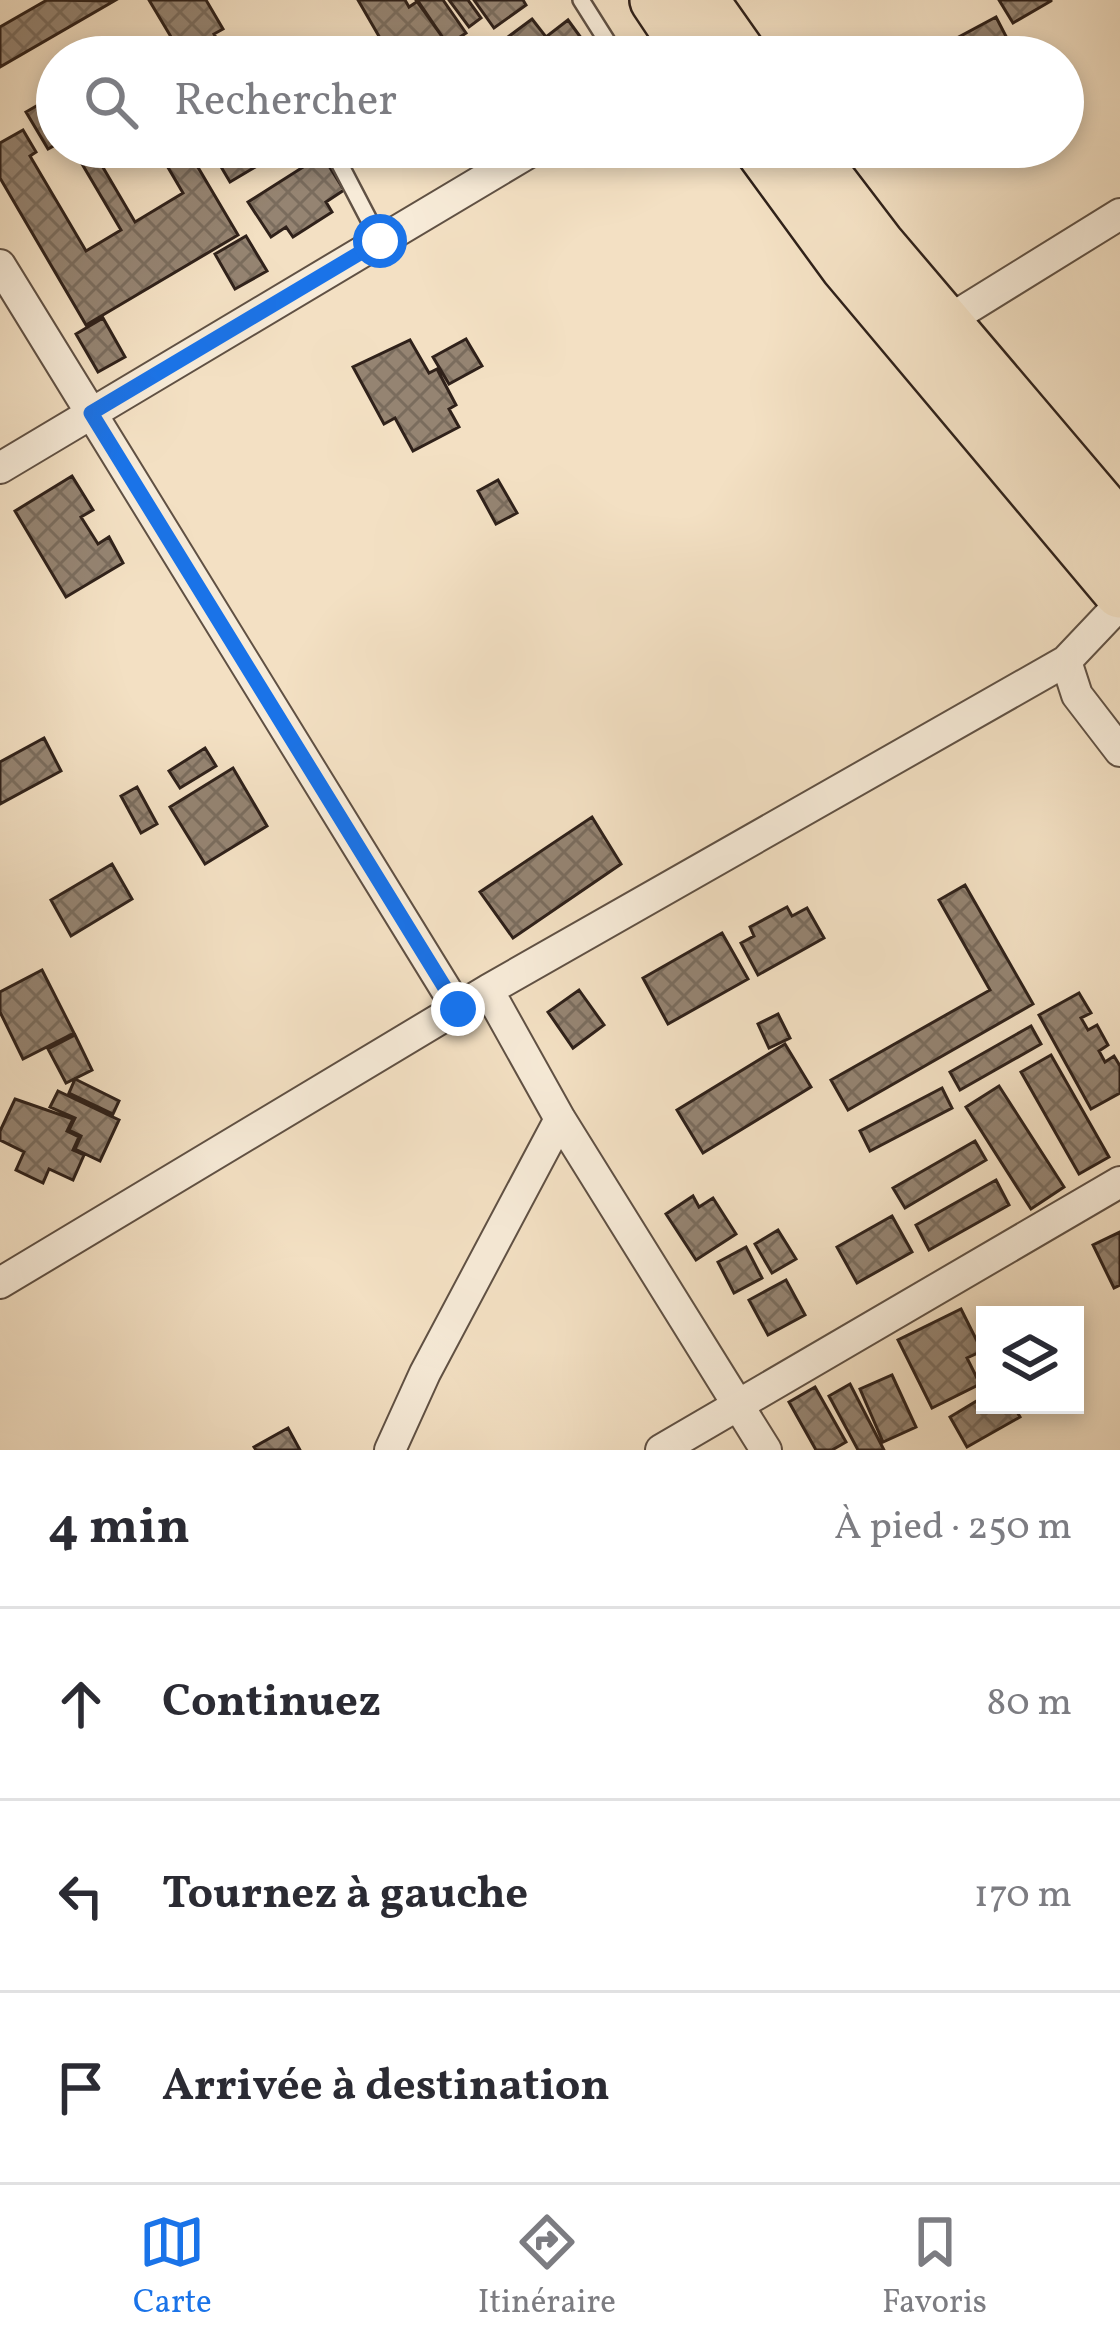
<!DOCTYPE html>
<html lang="fr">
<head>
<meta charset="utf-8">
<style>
  body { margin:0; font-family:Vollkorn,serif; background:#f7f7f7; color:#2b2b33 }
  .controls { position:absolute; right:36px; bottom:36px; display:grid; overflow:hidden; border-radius:0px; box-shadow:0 6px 18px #0003 }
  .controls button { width:108px; height:108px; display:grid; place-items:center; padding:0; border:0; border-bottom:3px solid #e1e1e2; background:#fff; color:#2b2b33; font:60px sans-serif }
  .stop { position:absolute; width:36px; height:36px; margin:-27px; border:9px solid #1a73e8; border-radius:50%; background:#fff }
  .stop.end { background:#1a73e8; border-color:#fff; box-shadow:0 3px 12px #0008 }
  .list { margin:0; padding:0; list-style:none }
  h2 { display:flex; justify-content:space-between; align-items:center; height:156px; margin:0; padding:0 48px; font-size:51px }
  h2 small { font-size:39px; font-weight:400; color:#7c7c81 }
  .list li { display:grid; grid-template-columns:78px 1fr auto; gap:36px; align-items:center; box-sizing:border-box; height:192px; padding:0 48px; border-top:3px solid #e1e1e2 }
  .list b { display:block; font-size:45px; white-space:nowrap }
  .list em { font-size:39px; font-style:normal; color:#7c7c81 }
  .icon { flex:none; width:66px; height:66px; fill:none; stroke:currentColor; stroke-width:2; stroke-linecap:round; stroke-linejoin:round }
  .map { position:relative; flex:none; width:1120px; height:1450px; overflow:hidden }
  .search { position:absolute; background:#fff; box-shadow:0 6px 18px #0003; left:36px; right:36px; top:36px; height:132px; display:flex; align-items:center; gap:30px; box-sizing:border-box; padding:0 42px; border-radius:66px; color:#7c7c81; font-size:45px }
  .sheet { height:732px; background:#fff }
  nav { display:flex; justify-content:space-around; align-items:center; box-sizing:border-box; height:168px; border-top:3px solid #e1e1e2; background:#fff; font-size:33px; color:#7c7c81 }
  nav a { display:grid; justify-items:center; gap:6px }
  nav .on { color:#1a73e8 }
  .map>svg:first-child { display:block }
  .building { fill:url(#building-cross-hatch); stroke:#2f211a; stroke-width:3 }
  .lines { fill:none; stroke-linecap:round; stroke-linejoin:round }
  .service-casing { stroke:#605144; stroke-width:20 }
  .minor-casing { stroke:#605144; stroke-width:34 }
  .primary-casing { stroke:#2f211a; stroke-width:56 }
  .service { stroke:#f7ebd8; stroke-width:15 }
  .minor { stroke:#f7ebd8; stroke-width:30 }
  .primary { stroke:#f3e0c3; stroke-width:51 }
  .route { stroke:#1a73e8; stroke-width:15 }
</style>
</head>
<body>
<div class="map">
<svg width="1120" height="1450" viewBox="0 0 1120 1450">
  <defs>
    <pattern id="building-cross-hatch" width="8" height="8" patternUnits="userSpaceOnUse" patternTransform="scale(3)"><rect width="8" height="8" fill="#958472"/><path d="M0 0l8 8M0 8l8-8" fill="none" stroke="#7a6c5d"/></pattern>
  </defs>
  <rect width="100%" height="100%" fill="#f3e0c3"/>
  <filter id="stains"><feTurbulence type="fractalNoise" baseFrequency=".00167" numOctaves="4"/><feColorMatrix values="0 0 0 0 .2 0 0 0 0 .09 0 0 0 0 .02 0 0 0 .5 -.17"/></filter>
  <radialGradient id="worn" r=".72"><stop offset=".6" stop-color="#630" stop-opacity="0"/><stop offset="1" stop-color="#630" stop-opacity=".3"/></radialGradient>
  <!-- building -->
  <path class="building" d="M47,0L114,1L0,67V27Z
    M149,0H206L223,29L214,34L226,55L183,57Z
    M358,0H405L409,7L418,1L456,57H391Z
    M416,0H443L466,33L448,45Z
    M449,0H468L481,18L469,27Z
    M474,0H523L526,5L494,28Z
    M999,0H1051V1L1013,23Z
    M996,17L1012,48L996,57H950L944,45Z
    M532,19L546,37L568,20L587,46L572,57H498L492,49Z
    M57,94V144L48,149L26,112Z
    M23,130L36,152L30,156L86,251L121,230L72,147H91L135,222L183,193L156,147H186L238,235L86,325L0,178V143Z
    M227,147H289L230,182L214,155Z
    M322,155L344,190L326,202L332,212L293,237L286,227L271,237L248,202Z
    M246,236L267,271L235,289L215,254Z
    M103,318L125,357L98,372L76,334Z
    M466,339L482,366L449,384L433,357Z
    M410,340L429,373L437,369L456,405L449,409L459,427L413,451L395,418L384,424L353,367Z
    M72,476L93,510L81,517L98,544L109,537L123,563L66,597L15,511Z
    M498,480L517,513L496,524L478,491Z
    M44,738L61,771L0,804V762Z
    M205,748L216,766L180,788L169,771Z
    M233,768L267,826L205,864L170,807Z
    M137,787L157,824L141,833L121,796Z
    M592,817L621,864L513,938L480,892Z
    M112,864L132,899L71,936L51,900Z
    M965,885L1033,1004L848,1110L831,1080L990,990L939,900Z
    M787,907L792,916L807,908L824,938L758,975L741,943L754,936L750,927Z
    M722,933L748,979L668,1024L643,978Z
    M42,970L74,1033L23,1059L0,1012V992Z
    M579,990L604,1025L573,1048L548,1012Z
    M1079,993L1091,1013L1081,1018L1088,1030L1097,1025L1108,1045L1099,1051L1105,1062L1114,1056L1120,1066V1093L1091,1109L1039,1015Z
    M778,1014L790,1038L769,1048L758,1024Z
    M1031,1026L1041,1044L960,1090L950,1072Z
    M75,1035L92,1070L66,1083L48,1049Z
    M785,1044L811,1087L703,1153L677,1110Z
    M1051,1055L1109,1157L1079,1174L1021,1072Z
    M75,1079L119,1101L113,1114L69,1093Z
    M999,1086L1064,1187L1031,1209L966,1107Z
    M942,1088L952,1108L870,1151L860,1131Z
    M58,1091L119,1120L100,1161L75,1149L81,1136L69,1130L75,1118L50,1107Z
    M15,1099L73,1119L67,1131L79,1137L73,1150L84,1155L73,1180L49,1169L43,1183L16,1170L24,1152L0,1140V1131Z
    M975,1141L986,1160L905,1208L893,1188Z
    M996,1180L1009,1205L929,1250L916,1225Z
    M693,1196L699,1207L713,1198L736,1234L696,1260L666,1214Z
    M892,1216L912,1252L857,1283L837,1247Z
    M778,1230L796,1259L772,1273L755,1244Z
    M1120,1232V1285L1114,1288L1093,1245Z
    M746,1247L762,1278L734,1293L718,1262Z
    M786,1280L805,1315L768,1335L749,1300Z
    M961,1309L982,1351L967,1358L980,1384L932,1408L898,1340Z
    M892,1375L916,1427L883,1442L860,1389Z
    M850,1384L884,1450H858L829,1396Z
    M815,1387L846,1442L832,1450H816L789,1402Z
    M985,1396V1405H1013L1020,1417L967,1447L950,1417Z
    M288,1428L300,1450H256L254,1447Z"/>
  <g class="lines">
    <!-- service casing -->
    <g class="service-casing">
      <path id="service" d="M581,0L617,57
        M282,54L284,57
        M331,147L380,241"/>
    </g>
    <!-- minor casing -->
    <g class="minor-casing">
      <path id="minor" d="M0,265L458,1009
        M944,323L1120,214
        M0,468L538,147
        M1120,604L1066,661L1077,695L1120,751
        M488,990L560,1119L766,1450
        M0,1283L488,990L1066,661
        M390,1450L425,1373L560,1119
        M661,1450L1120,1182"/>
    </g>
    <!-- primary casing -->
    <g class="primary-casing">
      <path id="primary" d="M656,0L694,57
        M702,0L742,57
        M759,147L846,266L1120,592
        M804,147L878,244L1120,529"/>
    </g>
    <!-- service -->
    <use href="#service" class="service"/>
    <!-- minor -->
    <use href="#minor" class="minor"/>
    <!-- primary -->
    <use href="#primary" class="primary"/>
  </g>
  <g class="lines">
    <!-- route -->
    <path class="route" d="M380,241L91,413L458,1009"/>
  </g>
  <rect width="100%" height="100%" filter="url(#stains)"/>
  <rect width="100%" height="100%" fill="url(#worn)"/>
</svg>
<div class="controls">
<button><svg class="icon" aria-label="layers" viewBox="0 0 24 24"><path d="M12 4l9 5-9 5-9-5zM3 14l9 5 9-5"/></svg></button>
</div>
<div class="stop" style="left:380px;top:241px"></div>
<div class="stop end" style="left:458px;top:1009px"></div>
<div class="search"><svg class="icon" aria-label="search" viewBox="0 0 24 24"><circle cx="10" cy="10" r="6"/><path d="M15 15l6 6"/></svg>Rechercher</div>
</div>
<section class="sheet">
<h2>4 min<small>À pied · 250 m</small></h2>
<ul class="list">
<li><svg class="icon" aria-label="ahead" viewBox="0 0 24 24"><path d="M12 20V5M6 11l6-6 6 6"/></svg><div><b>Continuez</b></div><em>80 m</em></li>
<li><svg class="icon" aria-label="left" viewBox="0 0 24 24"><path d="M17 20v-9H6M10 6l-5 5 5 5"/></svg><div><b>Tournez à gauche</b></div><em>170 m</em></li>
<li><svg class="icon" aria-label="arrive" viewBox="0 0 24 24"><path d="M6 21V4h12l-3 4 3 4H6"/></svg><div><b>Arrivée à destination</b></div></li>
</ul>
</section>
<nav>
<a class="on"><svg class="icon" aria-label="map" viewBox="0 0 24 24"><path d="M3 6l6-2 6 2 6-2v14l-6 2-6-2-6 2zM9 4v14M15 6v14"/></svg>Carte</a>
<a><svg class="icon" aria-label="directions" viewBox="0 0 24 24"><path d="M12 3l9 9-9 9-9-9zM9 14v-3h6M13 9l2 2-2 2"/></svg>Itinéraire</a>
<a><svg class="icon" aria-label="saved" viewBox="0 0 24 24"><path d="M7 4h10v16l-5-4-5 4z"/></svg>Favoris</a>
</nav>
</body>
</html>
